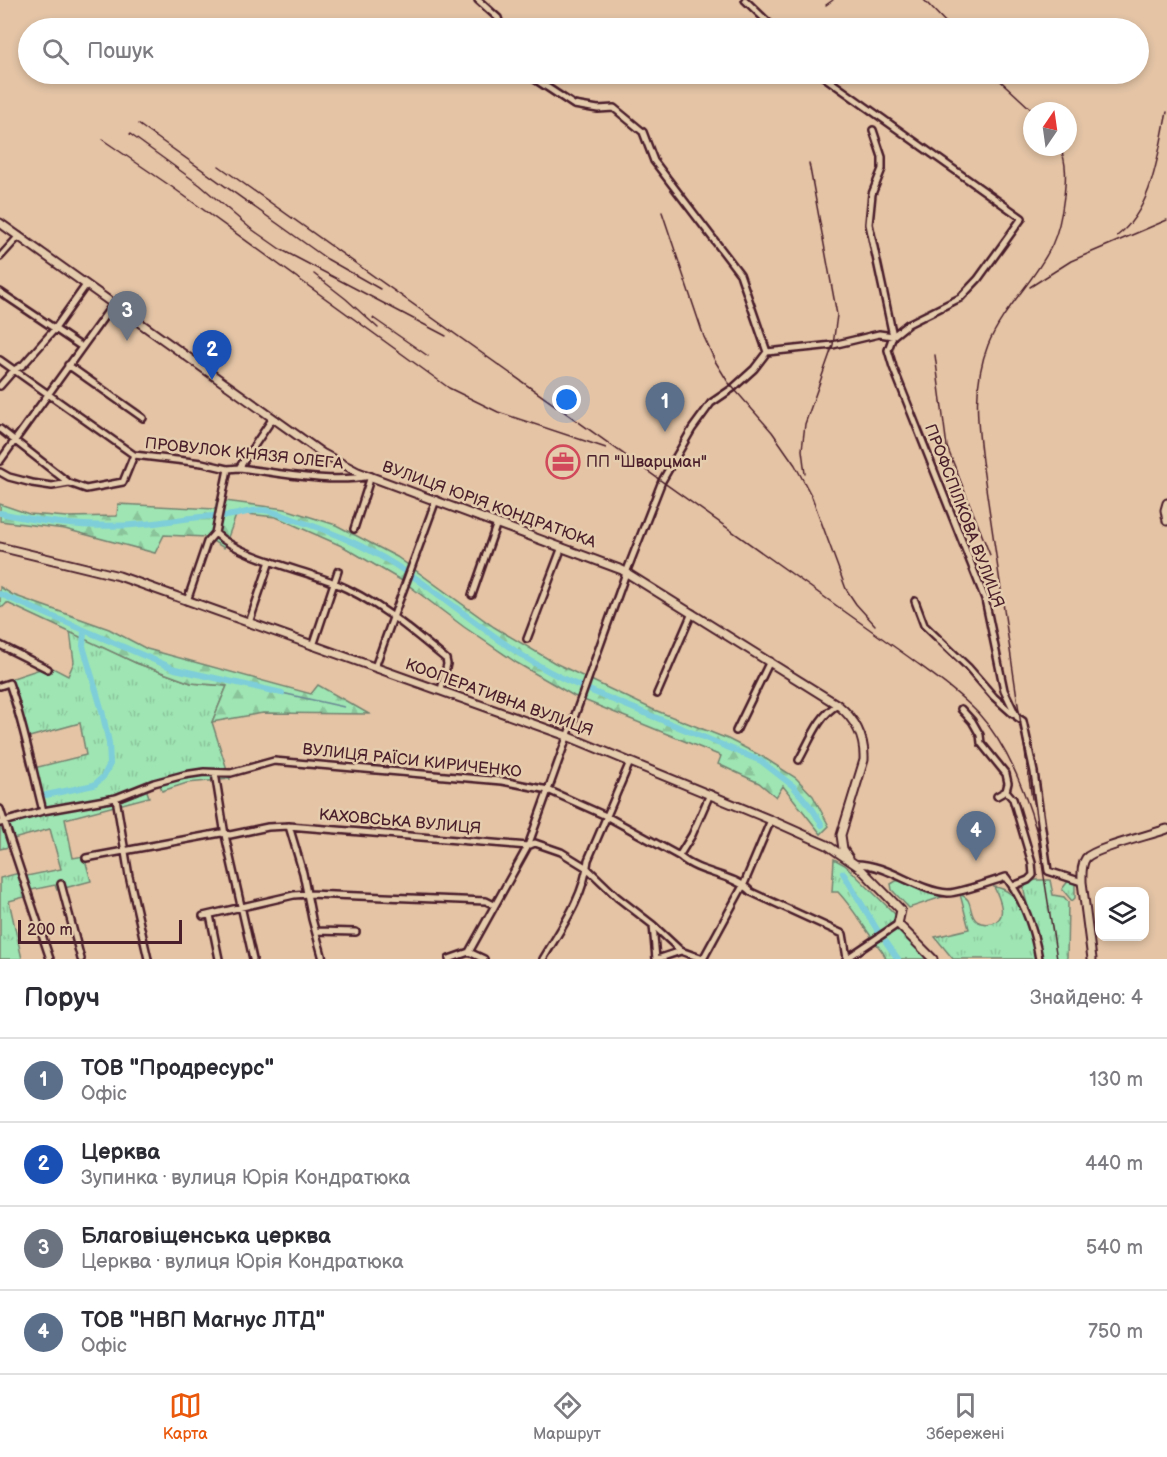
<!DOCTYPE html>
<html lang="uk">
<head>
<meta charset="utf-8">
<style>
  body { margin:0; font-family:"Balsamiq Sans",sans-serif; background:#f2f2f3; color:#2b2b33 }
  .controls { position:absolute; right:18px; bottom:18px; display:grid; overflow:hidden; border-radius:12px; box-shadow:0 3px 9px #0003 }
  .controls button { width:54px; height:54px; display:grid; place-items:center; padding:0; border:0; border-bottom:2px solid #e1e1e2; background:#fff; color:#2b2b33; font:30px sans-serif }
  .compass { position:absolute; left:1023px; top:102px; width:54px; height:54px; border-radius:50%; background:#fff; box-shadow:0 3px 9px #0003; rotate:13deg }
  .scale { position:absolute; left:18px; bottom:15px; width:164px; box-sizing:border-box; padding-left:6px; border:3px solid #4a1f2b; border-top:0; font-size:16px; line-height:21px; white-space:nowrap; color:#4a1f2b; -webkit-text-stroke:4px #e5ccad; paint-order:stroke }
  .you { position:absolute; left:567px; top:400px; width:21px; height:21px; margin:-15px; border:4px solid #fff; border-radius:50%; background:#1a73e8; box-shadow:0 0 0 9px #1a73e833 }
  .badge { display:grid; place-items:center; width:39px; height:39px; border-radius:50%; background:#ea580c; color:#fff; font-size:20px; font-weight:700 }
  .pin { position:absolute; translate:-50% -50px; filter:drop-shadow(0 2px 3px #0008) }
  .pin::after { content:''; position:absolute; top:32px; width:21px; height:18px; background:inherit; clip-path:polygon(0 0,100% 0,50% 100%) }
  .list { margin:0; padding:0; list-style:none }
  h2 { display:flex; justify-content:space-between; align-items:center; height:78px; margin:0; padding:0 24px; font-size:26px }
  h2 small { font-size:20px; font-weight:400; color:#7c7c81 }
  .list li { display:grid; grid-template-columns:39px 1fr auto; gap:18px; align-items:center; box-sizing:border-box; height:84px; padding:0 24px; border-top:2px solid #e1e1e2 }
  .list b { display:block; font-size:22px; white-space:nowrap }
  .list p { margin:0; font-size:20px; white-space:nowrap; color:#7c7c81 }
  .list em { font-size:20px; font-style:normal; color:#7c7c81 }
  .icon { flex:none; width:33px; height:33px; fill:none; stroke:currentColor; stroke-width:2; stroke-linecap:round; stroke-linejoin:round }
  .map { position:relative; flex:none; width:1167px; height:959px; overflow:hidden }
  .search { position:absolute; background:#fff; box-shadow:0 3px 9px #0003; left:18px; right:18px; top:18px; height:66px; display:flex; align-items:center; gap:15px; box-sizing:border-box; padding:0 21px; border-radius:33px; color:#7c7c81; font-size:22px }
  .sheet { height:414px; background:#fff }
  nav { display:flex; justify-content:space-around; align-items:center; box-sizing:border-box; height:84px; border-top:2px solid #e1e1e2; background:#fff; font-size:16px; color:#7c7c81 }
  nav a { display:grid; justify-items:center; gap:3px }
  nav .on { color:#ea580c }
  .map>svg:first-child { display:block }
  .grass { fill:url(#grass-tufts); stroke:#74826f; stroke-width:1.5 }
  .forest { fill:url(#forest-firs); stroke:#74826f; stroke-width:1.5 }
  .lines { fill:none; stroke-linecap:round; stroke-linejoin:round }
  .stream { stroke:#698893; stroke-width:1.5 }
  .canal { stroke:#7eced9; stroke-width:6 }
  .street-casing { stroke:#4a1f2b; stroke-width:10 }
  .secondary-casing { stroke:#4a1f2b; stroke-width:11 }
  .street { stroke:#e5ccad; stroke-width:5 }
  .secondary { stroke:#e5ccad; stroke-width:7 }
  .rail { stroke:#4a1f2b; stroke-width:1.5 }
  .labels { text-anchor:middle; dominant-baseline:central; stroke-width:5; stroke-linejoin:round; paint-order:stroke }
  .street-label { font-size:16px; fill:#4a1f2b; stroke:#e5ccad }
  .poi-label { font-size:16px; fill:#4a1f2b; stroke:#e5ccad; text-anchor:start }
</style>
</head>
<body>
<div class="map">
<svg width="1167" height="959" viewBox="0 0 1167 959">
  <defs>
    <pattern id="grass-tufts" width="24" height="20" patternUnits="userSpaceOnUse" patternTransform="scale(1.5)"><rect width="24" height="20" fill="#9ee5b3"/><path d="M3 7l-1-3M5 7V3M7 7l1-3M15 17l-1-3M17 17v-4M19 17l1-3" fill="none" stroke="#8ac49a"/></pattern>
    <pattern id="forest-firs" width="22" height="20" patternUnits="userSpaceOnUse" patternTransform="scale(1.5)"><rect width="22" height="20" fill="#9ee5b3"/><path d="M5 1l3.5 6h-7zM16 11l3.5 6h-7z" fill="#8ac49a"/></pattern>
  </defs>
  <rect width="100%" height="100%" fill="#e4c4a5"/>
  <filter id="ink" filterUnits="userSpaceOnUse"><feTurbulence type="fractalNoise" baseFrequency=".0167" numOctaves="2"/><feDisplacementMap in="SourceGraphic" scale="12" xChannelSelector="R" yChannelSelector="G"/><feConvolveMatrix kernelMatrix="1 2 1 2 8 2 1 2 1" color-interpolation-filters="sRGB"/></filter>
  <g filter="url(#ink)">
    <!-- grass -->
    <path class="grass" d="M70,631L136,663L191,683L227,686L212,722L230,779L187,783L162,791L160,784L146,788L149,797L65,819L73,858L84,856L91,881L57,890L55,885L31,890L32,895L9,901L22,959H0V878L23,872L27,876L61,869L50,829L13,839V846L0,849V819L40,808L30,769L86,755L80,723L22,739L4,681L49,666L68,676L74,662Z
      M834,859L845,865L897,916L935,959H886C884,951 877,946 873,939C861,923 852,907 838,892H832Z
      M903,880L945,896L909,908L892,890L891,884L896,881Z
      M1036,880H1050L1053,895L1064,897L1068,902L1067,959H1043C1041,949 1022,892 1024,888C1026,884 1032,881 1036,880Z
      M1069,880L1075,883V898L1072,901L1062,889Z
      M994,887C1025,890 1032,934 1036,959H953L935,937L969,929L960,894C963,896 966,897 968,900C972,907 970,916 977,921C981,924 987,924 992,923C1009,919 999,897 994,887Z"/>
    <!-- forest -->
    <path class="forest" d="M217,500L285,509L336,525L397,557L494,627L555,663L652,709L728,739L763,757L796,778L813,796L829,826L821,834L783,786L776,797L759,783L718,764L721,756L574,696L517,663L464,627L404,582L344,547L276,517L237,513L224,548L206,537L164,535L155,553L65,529L0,521V504L29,514L67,517L117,516L118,504L215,509Z
      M0,587L13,595L109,629L147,649L311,694L318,685L369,714L263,713L212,722L227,686L191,683L136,663L7,603L3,607L0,606Z"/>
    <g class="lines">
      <!-- stream -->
      <path class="stream" d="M282,693L344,707"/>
      <!-- canal -->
      <path class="canal" d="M0,513C46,523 98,529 144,524C168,522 191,517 214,516
        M225,516C238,515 250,510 262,510C271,510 284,516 293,519C333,532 371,548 406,572
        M414,577C469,615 518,661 580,686
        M0,594L175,669L282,693
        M589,690L761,761L793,786L813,810L822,825
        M46,795L94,785L103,777L110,764L109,743L102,711L83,646L84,631
        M843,873L879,933
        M886,942L898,959"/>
      <!-- street casing -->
      <g class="street-casing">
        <path id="street" d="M478,0L498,18L501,28
          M745,0L774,28
          M527,74L574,105L598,109L614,108L643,132L654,161L740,274L767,352
          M873,130L882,157V169L872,194L869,224L893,336L888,350L893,367L985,599L1004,690L1017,717L1023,721L1034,772L1048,871L1082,882
          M0,257L19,236
          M0,292L82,347
          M0,360L134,455L202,463L228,469L239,468C282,473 328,484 371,476L354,529
          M68,365L143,418
          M0,386L14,370L23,365L54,330L86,285
          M0,429L69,483
          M0,461L114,303
          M239,468L273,418
          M0,472L9,477L32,483L52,486L69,483L86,489L123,482L134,455
          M215,533C240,557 299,569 332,582C376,600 410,629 446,659L447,664L441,690
          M472,595L497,523
          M187,601L207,542L215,533L228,469
          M915,601L924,625L968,667L994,697L1013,714
          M249,623L270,561
          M527,639L562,547
          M0,645L48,669
          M313,646L338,571
          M375,667L436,500
          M0,686L9,683C24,725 32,768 43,811
          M657,694L692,613
          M961,709L972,721L980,735L981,743L1006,774L1008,783L1006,791
          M736,731L770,661
          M799,760C809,743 819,714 838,705
          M215,773L225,835L253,959
          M997,796L1006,791L1013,799L1032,863L1033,875L1028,880L1013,886
          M116,798L129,876L148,959
          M0,809L50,959
          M0,823L43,811L116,798L154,783L184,775L204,772L231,773L274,761L502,781L548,790L606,816L679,856C700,875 733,873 751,892L843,934L847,958
          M289,826L303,873L312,919L323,959
          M679,856L692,835L710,794
          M86,858L221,833L230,835L268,827L289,826L528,846L535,843L561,852L587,868L617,897L653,925L656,959
          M856,864C888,864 917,891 948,893C959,893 993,881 1006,877C1025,902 1034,929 1039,959
          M61,884L81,959
          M210,915L219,959
          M203,916L294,895L308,894L486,901L494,905
          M653,925L681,951
          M316,931L356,932
          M469,952L484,959
          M449,959L469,952L528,846L626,573L662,481L692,429L711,403L733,388L754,369L767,352L833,345L879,334L893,336L908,324L960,298L978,279L1022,218L820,74
          M543,959C562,927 584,897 588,860L630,762
          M657,959L681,951L703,959
          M703,959L744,884L771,820
          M846,959L898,924"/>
      </g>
      <!-- secondary casing -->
      <g class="secondary-casing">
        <path id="secondary" d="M0,223L322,453L358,472L622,570L838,705C856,720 865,737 864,760L841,835L843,849L849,858
          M1167,503L1165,510L1167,521
          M0,547L119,576L567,736L771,820L827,845L859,867L901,910L898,924L933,959
          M1092,959L1082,882C1082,874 1081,865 1086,858C1095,848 1151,835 1167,829"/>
      </g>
      <!-- street -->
      <use href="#street" class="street"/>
      <!-- secondary -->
      <use href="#secondary" class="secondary"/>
      <!-- rail -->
      <path class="rail" d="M924,0L951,28
        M826,5L833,0
        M993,74L1033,111
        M138,124L327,259L380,289
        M130,134L200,185L250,228L280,249L446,336
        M103,140L172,187L449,388L498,412L606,448
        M219,166L910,658C933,675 958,692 978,713C1008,746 1025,790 1037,833
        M662,212L704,337L715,361L728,382L772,432L795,465L812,497L846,589L856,604L875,625
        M1117,236C1153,209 1158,153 1167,112
        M314,274L346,299L378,328
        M1030,287L1071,261L1167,220
        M373,318L428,356
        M935,355L947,447L990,555
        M805,474L802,450L805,424L833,345L837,315L809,163
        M1032,799L982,461C977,421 973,383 988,345C1003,308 1035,281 1052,245C1059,230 1062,213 1064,196C1066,179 1067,163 1060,147
        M1036,826L1057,959"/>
    </g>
  </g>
  <!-- icons -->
  <defs>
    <g id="office-ring" transform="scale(1.725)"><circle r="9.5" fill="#e5ccad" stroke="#d1495b" stroke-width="1.5"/><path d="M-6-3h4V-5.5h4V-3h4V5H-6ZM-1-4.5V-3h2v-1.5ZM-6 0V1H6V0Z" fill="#d1495b"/></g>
  </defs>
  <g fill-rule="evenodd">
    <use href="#office-ring" x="563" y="462"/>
  </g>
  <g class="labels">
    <!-- street labels -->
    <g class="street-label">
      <text transform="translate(244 454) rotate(6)">ПРОВУЛОК КНЯЗЯ ОЛЕГА</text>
      <text transform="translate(489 505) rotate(20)">ВУЛИЦЯ ЮРІЯ КОНДРАТЮКА</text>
      <text transform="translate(964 516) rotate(69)">ПРОФСПІЛКОВА ВУЛИЦЯ</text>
      <text transform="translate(499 698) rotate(20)">КООПЕРАТИВНА ВУЛИЦЯ</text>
      <text transform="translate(412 761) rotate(6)">ВУЛИЦЯ РАЇСИ КИРИЧЕНКО</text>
      <text transform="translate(400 822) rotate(5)">КАХОВСЬКА ВУЛИЦЯ</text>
    </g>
    <!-- poi labels -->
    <g class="poi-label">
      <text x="586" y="462">ПП "Шварцман"</text>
    </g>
  </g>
</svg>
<div class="controls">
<button><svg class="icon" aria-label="layers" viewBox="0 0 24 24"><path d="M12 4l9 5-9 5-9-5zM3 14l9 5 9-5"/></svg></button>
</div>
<svg class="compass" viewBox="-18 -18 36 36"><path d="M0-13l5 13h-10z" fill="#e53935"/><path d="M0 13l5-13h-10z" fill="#7c7c81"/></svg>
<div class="scale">200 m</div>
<div class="you"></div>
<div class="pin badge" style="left:665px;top:432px;background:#5c6f8a">1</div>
<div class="pin badge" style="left:212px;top:380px;background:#1a4fb4">2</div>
<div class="pin badge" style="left:127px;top:341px;background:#6b7280">3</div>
<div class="pin badge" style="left:976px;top:861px;background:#5c6f8a">4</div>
<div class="search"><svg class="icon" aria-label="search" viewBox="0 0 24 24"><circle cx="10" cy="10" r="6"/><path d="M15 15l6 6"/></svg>Пошук</div>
</div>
<section class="sheet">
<h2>Поруч<small>Знайдено: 4</small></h2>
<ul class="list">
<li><span class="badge" style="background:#5c6f8a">1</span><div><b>ТОВ &quot;Продресурс&quot;</b><p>Офіс</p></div><em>130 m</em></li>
<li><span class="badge" style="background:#1a4fb4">2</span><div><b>Церква</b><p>Зупинка · вулиця Юрія Кондратюка</p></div><em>440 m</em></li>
<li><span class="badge" style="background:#6b7280">3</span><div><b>Благовіщенська церква</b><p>Церква · вулиця Юрія Кондратюка</p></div><em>540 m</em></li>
<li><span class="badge" style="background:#5c6f8a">4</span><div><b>ТОВ &quot;НВП Магнус ЛТД&quot;</b><p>Офіс</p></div><em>750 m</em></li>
</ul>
</section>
<nav>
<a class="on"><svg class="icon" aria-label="map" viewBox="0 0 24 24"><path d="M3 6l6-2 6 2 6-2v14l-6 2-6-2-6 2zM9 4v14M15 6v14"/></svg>Карта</a>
<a><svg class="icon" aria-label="directions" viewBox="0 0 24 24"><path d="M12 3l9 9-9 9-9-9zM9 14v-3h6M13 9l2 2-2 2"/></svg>Маршрут</a>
<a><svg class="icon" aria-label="saved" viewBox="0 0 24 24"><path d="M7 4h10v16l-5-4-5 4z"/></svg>Збережені</a>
</nav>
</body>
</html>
